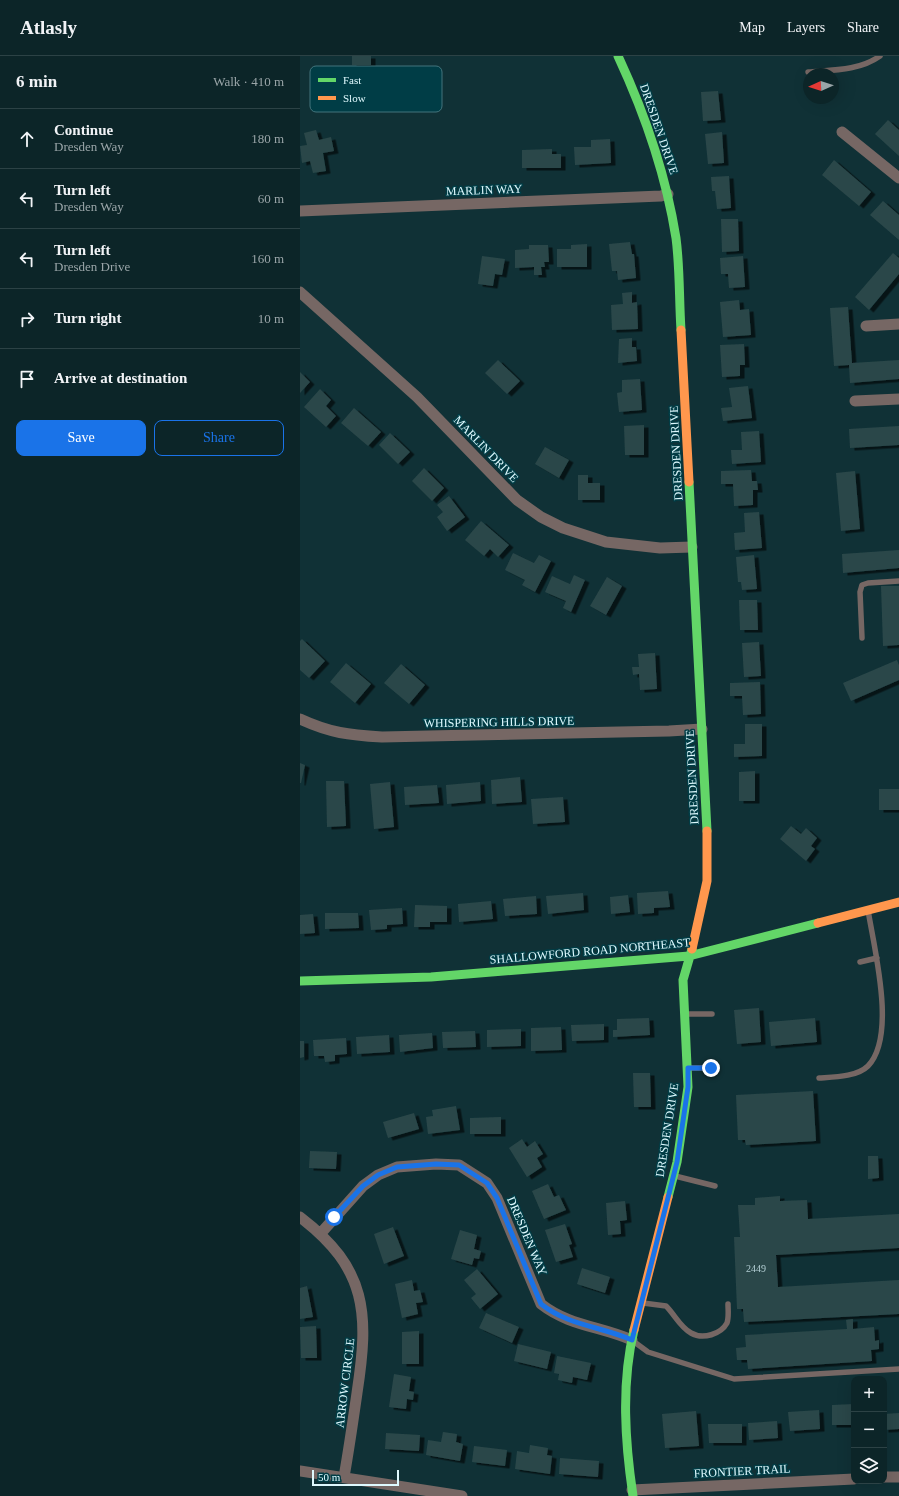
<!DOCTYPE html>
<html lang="en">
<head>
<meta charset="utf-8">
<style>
  body { margin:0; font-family:"Times New Roman",serif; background:#152d30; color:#f1f3f6 }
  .controls { position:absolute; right:12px; bottom:12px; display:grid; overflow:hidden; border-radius:8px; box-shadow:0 4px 16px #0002 }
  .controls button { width:36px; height:36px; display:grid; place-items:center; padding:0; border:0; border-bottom:1px solid #2c4245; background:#0c2528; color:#f1f3f6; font:20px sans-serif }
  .compass { position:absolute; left:503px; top:12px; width:36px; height:36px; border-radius:50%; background:#0c2528; box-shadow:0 4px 16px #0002; rotate:267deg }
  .scale { position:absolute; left:12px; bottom:10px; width:87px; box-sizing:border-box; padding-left:4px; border:2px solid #def9fe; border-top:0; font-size:11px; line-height:14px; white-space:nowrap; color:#def9fe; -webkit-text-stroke:3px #003d46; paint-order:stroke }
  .stop { position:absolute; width:12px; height:12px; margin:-9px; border:3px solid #1a73e8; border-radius:50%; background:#fff }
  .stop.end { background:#1a73e8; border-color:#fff; box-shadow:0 1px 4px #0008 }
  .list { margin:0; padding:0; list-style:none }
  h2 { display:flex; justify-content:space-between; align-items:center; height:52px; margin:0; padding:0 16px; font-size:17px }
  h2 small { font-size:13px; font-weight:400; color:#9aa5a8 }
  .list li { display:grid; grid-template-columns:26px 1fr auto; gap:12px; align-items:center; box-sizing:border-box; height:60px; padding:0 16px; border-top:1px solid #2c4245 }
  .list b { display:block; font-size:15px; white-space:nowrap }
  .list p { margin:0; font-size:13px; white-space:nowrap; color:#9aa5a8 }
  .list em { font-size:13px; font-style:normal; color:#9aa5a8 }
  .actions { display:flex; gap:8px; padding:12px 16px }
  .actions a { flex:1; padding:9px 0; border:1px solid #1a73e8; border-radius:8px; text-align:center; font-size:14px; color:#1a73e8 }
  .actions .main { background:#1a73e8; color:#fff }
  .icon { flex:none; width:22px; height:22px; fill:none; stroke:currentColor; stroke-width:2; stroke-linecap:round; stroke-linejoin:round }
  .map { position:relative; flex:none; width:599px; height:1440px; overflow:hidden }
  header { display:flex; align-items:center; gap:24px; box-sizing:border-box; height:56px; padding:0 20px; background:#0c2528; border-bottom:1px solid #2c4245 }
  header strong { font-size:19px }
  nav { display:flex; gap:22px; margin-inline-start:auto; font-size:14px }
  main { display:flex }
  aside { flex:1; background:#0c2528 }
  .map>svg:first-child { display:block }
  .building { fill:#2a4749; filter:url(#shadow) }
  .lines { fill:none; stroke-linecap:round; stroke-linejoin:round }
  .lane { stroke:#766764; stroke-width:5.5 }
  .street { stroke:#766764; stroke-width:11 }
  .fast { stroke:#63d668; stroke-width:9 }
  .slow { stroke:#ff974d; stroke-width:9 }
  .route { stroke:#1a73e8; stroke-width:5 }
  .labels { text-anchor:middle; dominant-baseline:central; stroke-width:3; stroke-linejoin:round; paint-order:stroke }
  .number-label { font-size:10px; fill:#b1ccd1 }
  .street-label { font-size:12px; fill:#def9fe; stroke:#003d46 }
  .key { fill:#003d46; stroke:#43757d; stroke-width:1 }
  .key-label { font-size:11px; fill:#def9fe }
</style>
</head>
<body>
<header>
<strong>Atlasly</strong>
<nav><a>Map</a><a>Layers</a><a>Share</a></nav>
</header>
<main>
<aside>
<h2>6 min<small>Walk · 410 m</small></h2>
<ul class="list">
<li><svg class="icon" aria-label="ahead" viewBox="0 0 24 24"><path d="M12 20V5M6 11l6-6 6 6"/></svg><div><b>Continue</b><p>Dresden Way</p></div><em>180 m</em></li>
<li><svg class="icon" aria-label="left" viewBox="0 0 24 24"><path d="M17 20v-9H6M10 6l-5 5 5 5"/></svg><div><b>Turn left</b><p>Dresden Way</p></div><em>60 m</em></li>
<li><svg class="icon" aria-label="left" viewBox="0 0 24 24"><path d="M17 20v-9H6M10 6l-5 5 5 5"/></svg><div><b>Turn left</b><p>Dresden Drive</p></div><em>160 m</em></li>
<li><svg class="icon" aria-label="right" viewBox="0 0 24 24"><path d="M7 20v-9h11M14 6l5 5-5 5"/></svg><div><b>Turn right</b></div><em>10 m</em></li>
<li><svg class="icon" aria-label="arrive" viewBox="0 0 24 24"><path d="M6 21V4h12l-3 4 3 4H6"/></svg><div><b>Arrive at destination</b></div></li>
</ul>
<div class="actions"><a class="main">Save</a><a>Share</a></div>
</aside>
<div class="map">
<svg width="599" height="1440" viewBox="0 0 599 1440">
  <defs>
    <filter id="shadow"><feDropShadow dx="4.5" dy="2.5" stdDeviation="0" flood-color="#0009"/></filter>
  </defs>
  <rect width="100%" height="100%" fill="#103136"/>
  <!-- building -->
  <path class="building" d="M52,0H71V9H52Z
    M418,35L421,64L403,65L401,36Z
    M588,64L599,74V100L575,78Z
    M16,74L19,84L31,81L34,95L23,97L26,115L13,117L10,105L2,107L0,90L7,89L4,77Z
    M422,76L424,107L408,108L405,78Z
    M310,83L311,107L275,109L274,91H291V84Z
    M252,93V98H261V112H222V94Z
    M534,104L571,136L559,150L522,119Z
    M429,120L431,152L417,153L415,135H412L411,121Z
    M583,145L599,159V184L570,159Z
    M421,163H438L439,195L422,196Z
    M330,186L332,198H334L336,222L318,224L317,215H312L309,188Z
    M287,188V211H257V193H271V189Z
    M229,189H248L249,206H244L245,211H241L242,219H234V211L215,212V194L229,193Z
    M593,197L599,202V218L569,254L555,241Z
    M182,200L205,203L202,219L195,218L193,230L178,228Z
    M443,200L445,231L429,232L428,218H421L420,202Z
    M332,236V247L337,246L338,273L312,274L311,249L323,248L322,237Z
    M439,244L440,254L449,253L451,279L423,281L420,246Z
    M548,251L552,307L599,304V323L550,327L549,309L534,310L530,252Z
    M332,282V291H336L337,305L318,307L319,283Z
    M444,288L445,309H440V320L422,321L420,289Z
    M198,304L220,325L207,338L185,317Z
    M0,316L10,326L0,337Z
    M340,323L342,354L319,356L317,337L322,336V324Z
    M448,330L452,362L423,365L421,352L432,351L429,332Z
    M20,333L31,344L26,350L36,360L26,371L4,351Z
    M54,352L81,376L68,390L41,367Z
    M344,369V399H325L324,370Z
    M599,370V389L550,392L549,373Z
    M459,375L461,406L432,408L431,394H442L441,376Z
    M90,377L110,396L98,408L79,389Z
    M245,391L269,404L259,422L235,408Z
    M124,412L144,432L132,445L112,425Z
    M451,414L452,425H457L458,434H453V449L434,450L433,428H421V415Z
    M555,415L560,473L541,475L536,417Z
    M278,419H288V427H300V444H278Z
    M149,440L165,461L147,475L137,461L143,456L137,449Z
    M459,456L462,492L435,494L434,477L445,476L444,457Z
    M181,465L209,489L198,501L190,493L184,500L165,484Z
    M599,494V512L543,517L542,498Z
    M213,497L234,507L239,499L251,505L235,536L222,529L225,524L205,514Z
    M454,499L457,533L442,534L441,526H438L436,501Z
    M274,519L285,524L271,556L263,552L266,545L245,536L252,520L270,528Z
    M307,521L322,530L306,559L290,550Z
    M581,530H599V589L583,590Z
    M439,544H457L458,574H440Z
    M2,583L25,605L9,622L0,614V585Z
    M459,586L461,620L444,621L442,587Z
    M355,597L357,633L340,634L339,618L333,619L332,611H339L338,598Z
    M597,604L599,609V624L551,645L543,627Z
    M46,607L71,628L55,647L30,626Z
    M101,608L125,629L109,648L84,627Z
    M460,626L461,658L443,659L442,640H430V627Z
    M445,668H462V700L434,701V688H445Z
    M0,707L5,709L1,727H0Z
    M455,715V745H439V716Z
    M220,721L222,746L192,748L191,724Z
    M26,725H44L46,770L27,771Z
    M90,726L94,771L74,773L70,728Z
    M180,726L181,745L147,748L146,729Z
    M137,729L139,747L105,749L104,731Z
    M579,733H599V754H579Z
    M263,741L265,766L233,768L231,743Z
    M491,770L501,778L506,772L517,782L511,790L515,793L506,805L480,783Z
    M368,835L370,851L354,852V857L338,858L337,837Z
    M283,837L284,854L248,858L246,840Z
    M328,839L330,856L311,858L310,841Z
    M236,840L237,858L205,860L203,843Z
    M191,845L193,863L159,866L158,848Z
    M115,849L147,850V866H130V871H114Z
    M102,852L103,868L87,869V873L71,874L69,854Z
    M25,857H58L59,872L25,873Z
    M13,858L15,877L0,878V859Z
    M459,952L461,986L437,988L434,954Z
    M349,962L350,979L313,981V974H317V963Z
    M515,962L517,986L471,990L469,966Z
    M304,968V984L272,985L271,969Z
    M261,971L262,994L231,995V972Z
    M221,973V990L187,991V974Z
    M175,975L176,991L143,992L142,976Z
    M132,977L133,992L100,996L99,979Z
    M89,979L90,996L57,998L56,981Z
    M46,982L47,998L35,999V1005L25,1006L24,1000H14L13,984Z
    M0,985H4V1001L0,1002Z
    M333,1017H350L351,1051H334Z
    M513,1035L516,1085L446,1089L445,1084H438L436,1039Z
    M156,1050L160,1074L128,1078L126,1061L133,1060L132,1054Z
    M114,1057L119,1073L88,1082L83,1066Z
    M201,1061V1078H170V1062Z
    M222,1083L227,1091L235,1085L243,1098L237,1102L242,1111L227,1121L209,1092Z
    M10,1095L37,1096L36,1113L9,1112Z
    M568,1100H578L579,1122L568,1123Z
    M248,1128L254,1141L259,1139L266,1154L244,1163L232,1135Z
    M480,1140V1145L507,1144L508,1163L599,1158V1192L476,1199L478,1231L599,1224V1258L444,1266L443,1253H437L434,1181H440L438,1149H455V1142Z
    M325,1145L327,1164L320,1165L321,1178L308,1179L306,1147Z
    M265,1168L272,1188L269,1189L273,1201L256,1206L245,1174Z
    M93,1171L104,1200L84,1208L74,1178Z
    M160,1174L177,1179L174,1193L181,1195L179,1203L174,1202L172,1209L151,1203Z
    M282,1212L310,1221L305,1237L277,1228Z
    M177,1213L198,1238L180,1253L171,1242L176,1238L164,1224Z
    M112,1224L114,1235L120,1234L123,1246L116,1247L118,1258L102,1262L95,1228Z
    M7,1230L13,1261L0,1263V1232Z
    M186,1257L219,1271L212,1287L179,1272Z
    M553,1263V1273L574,1271L575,1285L579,1284V1293L571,1294L572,1305L448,1313L447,1304H437L436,1292L446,1291L445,1279L547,1273L546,1264Z
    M16,1270L17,1302H1L0,1271Z
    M119,1275V1308H102V1276Z
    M218,1288L251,1296L247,1313L214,1305Z
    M257,1300L291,1307L287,1324L273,1321L272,1327L258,1324L259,1318L254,1317Z
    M94,1318L111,1321L109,1335L114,1336L113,1344L107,1343L106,1353L89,1351Z
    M554,1348V1369H532V1349Z
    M519,1354L520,1373L490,1375L488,1356Z
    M396,1355L399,1390L365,1392L362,1358Z
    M599,1357V1373L584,1374V1358Z
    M477,1365L478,1382L449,1384L448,1367Z
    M408,1368H442V1387H409Z
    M143,1376L157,1378L156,1386L163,1388L160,1405L126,1399L128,1384L141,1386Z
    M86,1377L120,1379L119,1395L85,1393Z
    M230,1389L248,1392L247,1399L252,1400L250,1418L215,1413L217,1395L229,1397Z
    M174,1390L207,1394L205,1410L172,1406Z
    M260,1402L299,1405L298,1421L259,1418Z"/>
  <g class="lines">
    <!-- lane -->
    <path class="lane" d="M508,16C532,14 559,15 580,0
      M562,582L560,536L562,529L568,527L599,525
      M560,906L577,902
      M385,958H412
      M388,1012H411
      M519,1022C533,1021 557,1021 568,1010C597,980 574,892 568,854
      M375,1120L415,1130
      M343,1247L366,1250C375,1259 380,1271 391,1277C403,1284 421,1278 427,1267C429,1261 428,1254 428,1248
      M333,1285L348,1296L434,1323L599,1313"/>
    <!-- street -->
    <path class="street" d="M542,76L599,122
      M0,155L361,140L368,138
      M0,236L117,341L217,444L241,461L263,472L306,486L360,492L392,491
      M566,270L599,268
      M555,345L599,343
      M0,663C30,677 49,679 82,681L369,675L402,673
      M0,1161C68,1213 69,1258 57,1337C53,1365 49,1393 44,1421
      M21,1177L63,1130L78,1119L97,1111L136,1108L159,1109L187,1127L197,1142L241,1248C269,1270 300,1270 332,1284
      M0,1415L162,1440
      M584,1421H599
      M332,1434L554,1423"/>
    <!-- fast -->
    <path class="fast" d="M318,0C345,58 366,119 376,182C380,212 379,244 381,274
      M389,426L407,775
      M0,925L131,921L389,900L518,867
      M368,1141L377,1106L388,1031L383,924L392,893
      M333,1440C325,1386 321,1328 334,1274"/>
    <!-- slow -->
    <path class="slow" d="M381,274L389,426
      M518,867L599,846
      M392,893L407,825V775
      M334,1274L368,1141"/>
  </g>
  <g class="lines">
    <!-- route -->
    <path class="route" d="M34,1161L63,1130L78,1119L97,1111L136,1108L159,1109L187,1127L197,1142L241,1248C269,1270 300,1270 332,1284L377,1106L388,1031V1012H411"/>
  </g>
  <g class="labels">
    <!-- number labels -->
    <g class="number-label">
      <text x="456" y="1212">2449</text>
    </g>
    <!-- street labels -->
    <g class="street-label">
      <text transform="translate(359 73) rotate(71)">DRESDEN DRIVE</text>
      <text transform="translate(184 134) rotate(-2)">MARLIN WAY</text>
      <text transform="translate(186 393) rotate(46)">MARLIN DRIVE</text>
      <text transform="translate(376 397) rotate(-93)">DRESDEN DRIVE</text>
      <text transform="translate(199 666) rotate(-1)">WHISPERING HILLS DRIVE</text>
      <text transform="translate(392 721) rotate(-93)">DRESDEN DRIVE</text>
      <text transform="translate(290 895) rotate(-5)">SHALLOWFORD ROAD NORTHEAST</text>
      <text transform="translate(367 1074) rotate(-81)">DRESDEN DRIVE</text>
      <text transform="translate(227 1180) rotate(67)">DRESDEN WAY</text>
      <text transform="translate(45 1327) rotate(-83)">ARROW CIRCLE</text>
      <text transform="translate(442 1415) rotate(-3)">FRONTIER TRAIL</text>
    </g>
  </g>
  <!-- legend -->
  <rect x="10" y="10" width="132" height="46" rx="6" class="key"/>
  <rect x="18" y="22" width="18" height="4" fill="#63d668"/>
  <rect x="18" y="40" width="18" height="4" fill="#ff974d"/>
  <g class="key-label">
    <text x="43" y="28">Fast</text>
    <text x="43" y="46">Slow</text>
  </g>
</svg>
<div class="controls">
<button>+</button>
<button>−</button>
<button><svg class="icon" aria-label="layers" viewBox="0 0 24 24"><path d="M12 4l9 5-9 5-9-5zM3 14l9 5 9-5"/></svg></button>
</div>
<svg class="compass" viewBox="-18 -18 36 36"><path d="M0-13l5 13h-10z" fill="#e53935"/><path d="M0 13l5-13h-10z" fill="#9aa5a8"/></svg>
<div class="scale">50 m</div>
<div class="stop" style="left:34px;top:1161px"></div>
<div class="stop end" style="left:411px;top:1012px"></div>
</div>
</main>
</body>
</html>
